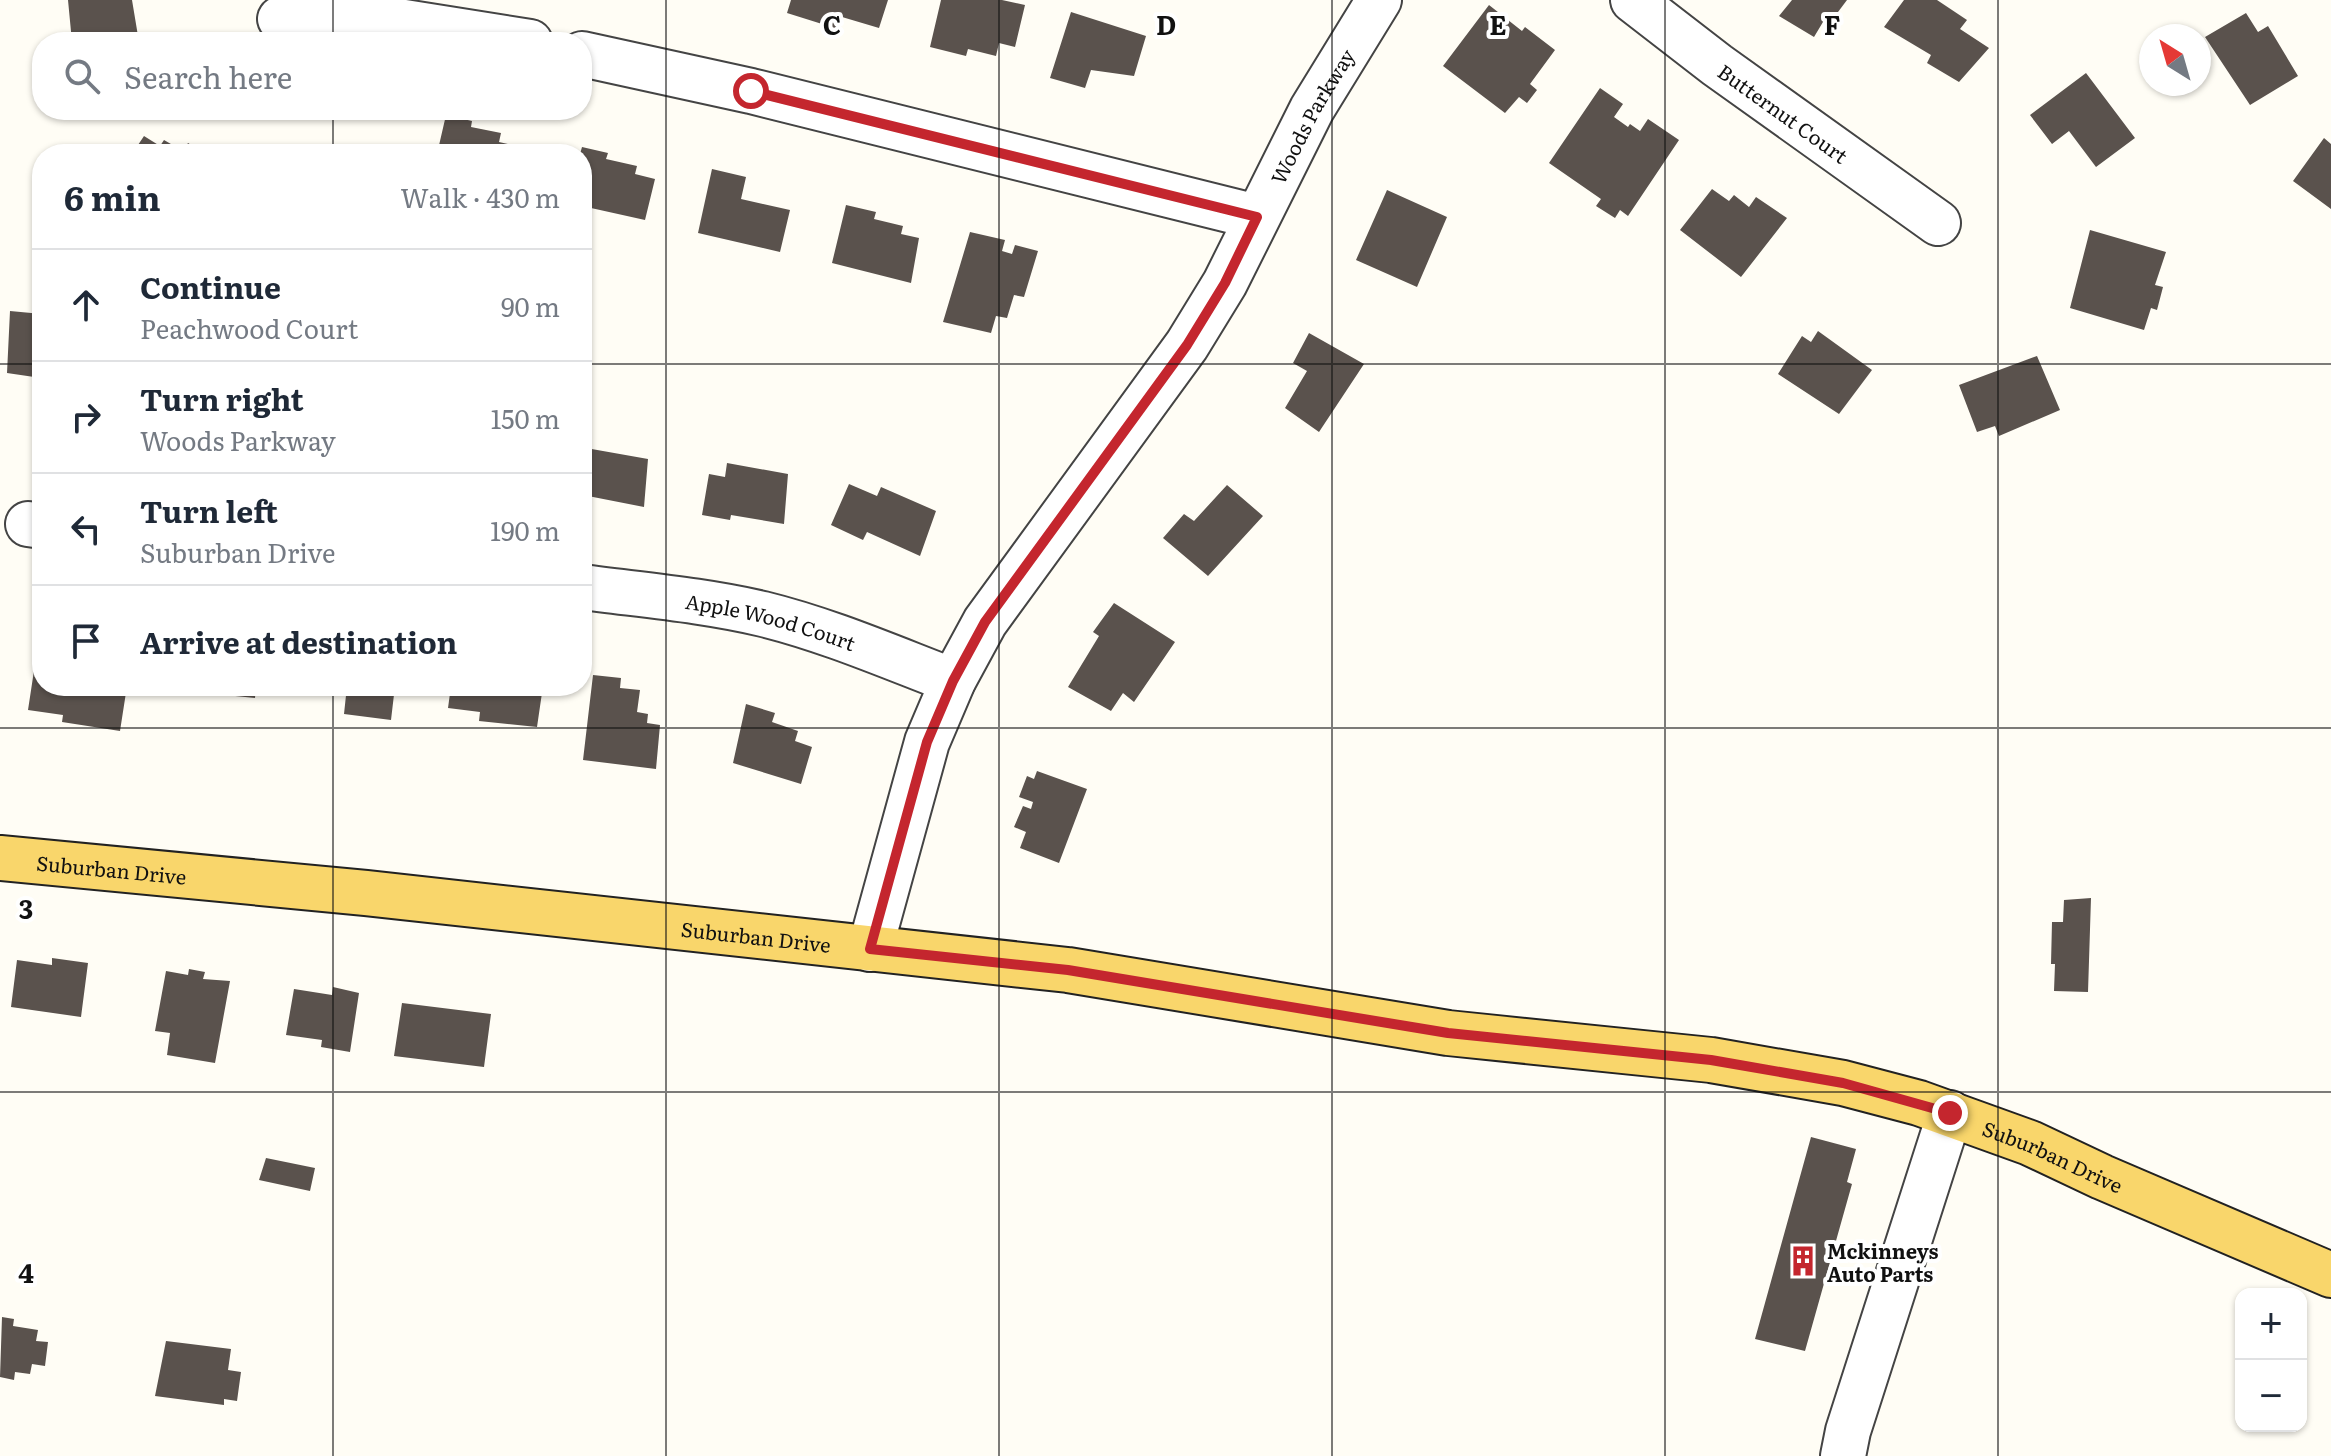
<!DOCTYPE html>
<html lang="en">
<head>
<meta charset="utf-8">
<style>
  body { margin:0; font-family:Literata,serif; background:#f2f2f3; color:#1f2937 }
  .controls { position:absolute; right:24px; bottom:24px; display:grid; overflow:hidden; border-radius:16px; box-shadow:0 2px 6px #0004 }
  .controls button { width:72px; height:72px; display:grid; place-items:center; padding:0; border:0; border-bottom:2px solid #e0e1e3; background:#fff; color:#1f2937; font:40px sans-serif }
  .compass { position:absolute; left:2139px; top:24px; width:72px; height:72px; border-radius:50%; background:#fff; box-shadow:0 2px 6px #0004; rotate:323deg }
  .stop { position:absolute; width:24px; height:24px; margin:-18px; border:6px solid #c4262e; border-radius:50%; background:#fff }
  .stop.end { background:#c4262e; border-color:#fff; box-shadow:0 2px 8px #0008 }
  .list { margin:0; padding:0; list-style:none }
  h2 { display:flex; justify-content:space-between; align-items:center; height:104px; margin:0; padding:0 32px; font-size:34px }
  h2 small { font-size:26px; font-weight:400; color:#747a83 }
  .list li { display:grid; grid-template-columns:52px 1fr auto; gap:24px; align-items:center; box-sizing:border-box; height:112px; padding:0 32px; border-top:2px solid #e0e1e3 }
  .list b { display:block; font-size:30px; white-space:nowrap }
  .list p { margin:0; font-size:26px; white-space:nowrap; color:#747a83 }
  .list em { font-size:26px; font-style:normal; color:#747a83 }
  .icon { flex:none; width:44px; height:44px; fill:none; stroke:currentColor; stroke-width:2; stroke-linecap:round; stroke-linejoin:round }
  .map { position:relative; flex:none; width:2331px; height:1456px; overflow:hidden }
  .search { position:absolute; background:#fff; box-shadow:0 2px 6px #0004; left:32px; top:32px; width:560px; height:88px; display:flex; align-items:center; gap:20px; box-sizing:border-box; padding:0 28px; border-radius:32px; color:#747a83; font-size:30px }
  .panel { position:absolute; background:#fff; box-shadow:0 2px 6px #0004; left:32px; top:144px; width:560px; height:552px; border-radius:32px }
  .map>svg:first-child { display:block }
  .building { fill:#5a524d }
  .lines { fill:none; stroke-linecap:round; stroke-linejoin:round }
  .minor-casing { stroke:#444; stroke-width:48 }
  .major-casing { stroke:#222; stroke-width:48 }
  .minor { stroke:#fff; stroke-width:44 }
  .major { stroke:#f9d66b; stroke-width:44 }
  .route { stroke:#c4262e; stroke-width:10 }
  .grid { fill:none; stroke:#111; stroke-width:2; stroke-opacity:0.55 }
  .labels { text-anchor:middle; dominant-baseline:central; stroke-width:8; stroke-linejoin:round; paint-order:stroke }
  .street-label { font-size:20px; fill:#111; stroke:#fff }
  .poi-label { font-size:20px; font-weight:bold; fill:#111; stroke:#fff; text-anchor:start }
  .grid-label { font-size:26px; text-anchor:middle; font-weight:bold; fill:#111; stroke:#fff; stroke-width:8; stroke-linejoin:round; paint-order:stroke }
</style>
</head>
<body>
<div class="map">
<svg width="2331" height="1456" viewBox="0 0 2331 1456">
  <rect width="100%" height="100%" fill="#fffdf5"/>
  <!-- building -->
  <path class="building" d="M68,0H132L139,42H72Z
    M791,0H888L879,28L842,17L838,29L787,13Z
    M941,0H1002L1025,5L1015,47L999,43L996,56L968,49L966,56L930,47Z
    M1792,0H1847L1832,20L1826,17L1814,37L1779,16Z
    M1904,0H1937L1967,20L1960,29L1989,48L1959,82L1927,63L1931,55L1884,27Z
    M1489,5L1522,31L1525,27L1555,50L1530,84L1537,90L1527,103L1519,97L1505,113L1443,66Z
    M1071,12L1146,36L1134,76L1091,70L1085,88L1050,78Z
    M2246,13L2258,32L2268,26L2298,76L2250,105L2205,37Z
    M2086,73L2135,138L2096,167L2069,131L2052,144L2030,115Z
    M1600,88L1623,104L1614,117L1628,127L1630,124L1640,131L1648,119L1679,140L1628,216L1620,210L1615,218L1596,206L1601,199L1549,163Z
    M446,115L472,121L471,127L501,133L499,142L522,147L520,154H437Z
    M144,136L160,146L164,140L183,151L188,143L206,154H132Z
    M2324,138L2331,144V209L2293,181Z
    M582,147L608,153L606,159L637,166L635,174L655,179L645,220L582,206V154H580Z
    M712,169L746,177L741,199L790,210L780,252L698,233Z
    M1712,189L1729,201L1734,195L1749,207L1756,197L1787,218L1741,277L1680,230Z
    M1387,190L1447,217L1417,287L1356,260Z
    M846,205L876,212L874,219L903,226L901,234L919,238L911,283L832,263Z
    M2090,230L2166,252L2155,285L2163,287L2157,310L2151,308L2144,330L2070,308Z
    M970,232L1005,240L1002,251L1012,254L1015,245L1038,251L1024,297L1014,295L1007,318L996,316L991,333L943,322Z
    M10,311L42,314L41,378L7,373Z
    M1818,331L1872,370L1839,414L1778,374L1802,336L1811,342Z
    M1309,333L1364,364L1319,432L1285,408L1307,371L1293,363Z
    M2037,356L2060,410L1999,436L1995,426L1977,432L1959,385Z
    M586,448L648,459L644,507L588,496L586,504L582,503V459H584Z
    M727,463L788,474L784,524L731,515L730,520L702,515L709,474L725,477Z
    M849,484L877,496L881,487L936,511L920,556L867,532L863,540L831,525Z
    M1227,485L1263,516L1208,576L1163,538L1184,514L1194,521Z
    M1114,603L1175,642L1134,702L1123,693L1111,711L1068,687L1099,636L1093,632Z
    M35,664L42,666V686H127L120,731L62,722L63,715L28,710Z
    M593,675L621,678L620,688L640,690L637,712L648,714L647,723L660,725L656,769L583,760Z
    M177,686H256L255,698L176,690Z
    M347,686H395L391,720L344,714Z
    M451,686H543L537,727L479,721L480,712L448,708Z
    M746,704L775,713L772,722L798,731L795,741L812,747L801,784L733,763Z
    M1037,771L1087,789L1059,863L1020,848L1026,832L1014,827L1023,806L1031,809L1033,802L1019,797L1027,776L1034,779Z
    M2091,898L2088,992L2054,991L2055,964H2051L2052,922H2063L2064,900Z
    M52,958L88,963L81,1017L11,1007L17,960L52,965Z
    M189,969L205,972L203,979L230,981L215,1063L167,1055L170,1033L155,1031L166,971L188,975Z
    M333,987L359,993L350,1052L321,1047L322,1040L286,1035L294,989L332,995Z
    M402,1003L491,1014L484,1067L394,1056Z
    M1811,1137L1856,1149L1847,1182L1852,1184L1805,1351L1755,1339Z
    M266,1158L315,1168L310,1191L259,1180Z
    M2,1317L14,1319L13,1326L38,1330L36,1341L48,1342L45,1366L32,1364L30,1374L15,1372L14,1380L0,1377Z
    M166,1341L231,1349L228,1370L241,1372L237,1401L224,1399V1405L155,1396Z"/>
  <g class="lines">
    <!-- minor casing -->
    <g class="minor-casing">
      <g id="minor">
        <path id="s1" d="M1633,0L1717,65L1938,223"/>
        <path d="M280,19L301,15L354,14L530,42"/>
        <path d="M582,54L751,91L1257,217"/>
        <path d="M28,524L42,526"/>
        <path id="s2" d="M582,587C642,595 704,600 763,614C828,630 890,657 953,681"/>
        <path id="s3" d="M870,949L927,742L953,681L985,622L1187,345L1225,283L1312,109L1379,0"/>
        <path d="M1843,1456L1848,1431L1950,1113"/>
      </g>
    </g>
    <!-- major casing -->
    <g class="major-casing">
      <g id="major">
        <path id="s4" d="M0,858L366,893L1068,970L1448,1033L1711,1060L1843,1083L1919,1103L2030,1143L2102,1177L2331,1275"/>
      </g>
    </g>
    <!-- minor -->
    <use href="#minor" class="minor"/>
    <!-- major -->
    <use href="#major" class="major"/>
  </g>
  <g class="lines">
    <!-- route -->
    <path class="route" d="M751,91L1257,217L1225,283L1187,345L985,622L953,681L927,742L870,949L1068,970L1448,1033L1711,1060L1843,1083L1950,1113"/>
  </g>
  <!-- grid -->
  <path class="grid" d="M333,0V42M666,0V1456M999,0V1456M1332,0V1456M1665,0V1456M1998,0V1456M333,110V154M0,364H42M582,364H2331M333,686V1456M0,728H2331M0,1092H2331"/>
  <!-- icons -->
  <defs>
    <g id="building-bare" transform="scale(2.4)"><path d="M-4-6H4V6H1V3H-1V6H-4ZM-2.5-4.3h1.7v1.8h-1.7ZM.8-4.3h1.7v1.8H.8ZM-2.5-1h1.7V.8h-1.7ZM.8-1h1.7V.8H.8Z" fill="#c4262e" stroke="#fff" stroke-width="2.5" paint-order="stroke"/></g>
  </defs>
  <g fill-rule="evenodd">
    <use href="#building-bare" x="1803" y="1261"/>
  </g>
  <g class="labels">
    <!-- street labels -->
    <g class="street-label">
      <text stroke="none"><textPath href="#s1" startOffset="188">Butternut Court</textPath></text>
      <text stroke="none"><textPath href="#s3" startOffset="952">Woods Parkway</textPath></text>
      <text stroke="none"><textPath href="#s2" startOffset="192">Apple Wood Court</textPath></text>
      <text stroke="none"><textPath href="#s4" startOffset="112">Suburban Drive</textPath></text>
      <text stroke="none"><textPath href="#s4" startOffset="760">Suburban Drive</textPath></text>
      <text stroke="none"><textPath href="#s4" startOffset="2080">Suburban Drive</textPath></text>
    </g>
    <!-- poi labels -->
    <g class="poi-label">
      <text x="1827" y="1250">Mckinneys<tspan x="1827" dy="23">Auto Parts</tspan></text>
    </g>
  </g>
  <g class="grid-label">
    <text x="832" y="35">C</text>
    <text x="1166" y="35">D</text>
    <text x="1498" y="35">E</text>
    <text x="1832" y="35">F</text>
    <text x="26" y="919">3</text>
    <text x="26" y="1283">4</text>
  </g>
</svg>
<div class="controls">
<button>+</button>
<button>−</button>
</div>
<svg class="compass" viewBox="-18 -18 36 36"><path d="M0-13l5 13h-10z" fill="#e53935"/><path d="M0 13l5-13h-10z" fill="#747a83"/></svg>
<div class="stop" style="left:751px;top:91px"></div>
<div class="stop end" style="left:1950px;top:1113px"></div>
<div class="search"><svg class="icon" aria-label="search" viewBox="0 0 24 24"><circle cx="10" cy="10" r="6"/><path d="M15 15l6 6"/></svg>Search here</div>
<section class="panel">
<h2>6 min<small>Walk · 430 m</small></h2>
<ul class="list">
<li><svg class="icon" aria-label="ahead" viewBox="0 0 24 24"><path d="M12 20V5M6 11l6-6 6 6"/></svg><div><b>Continue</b><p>Peachwood Court</p></div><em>90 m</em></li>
<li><svg class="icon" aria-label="right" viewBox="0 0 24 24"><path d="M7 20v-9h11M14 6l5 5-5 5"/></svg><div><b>Turn right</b><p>Woods Parkway</p></div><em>150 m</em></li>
<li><svg class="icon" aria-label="left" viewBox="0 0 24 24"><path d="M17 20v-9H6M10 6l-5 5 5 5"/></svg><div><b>Turn left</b><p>Suburban Drive</p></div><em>190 m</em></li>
<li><svg class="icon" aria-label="arrive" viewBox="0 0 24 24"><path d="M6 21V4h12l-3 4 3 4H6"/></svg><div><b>Arrive at destination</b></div></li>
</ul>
</section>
</div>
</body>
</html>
